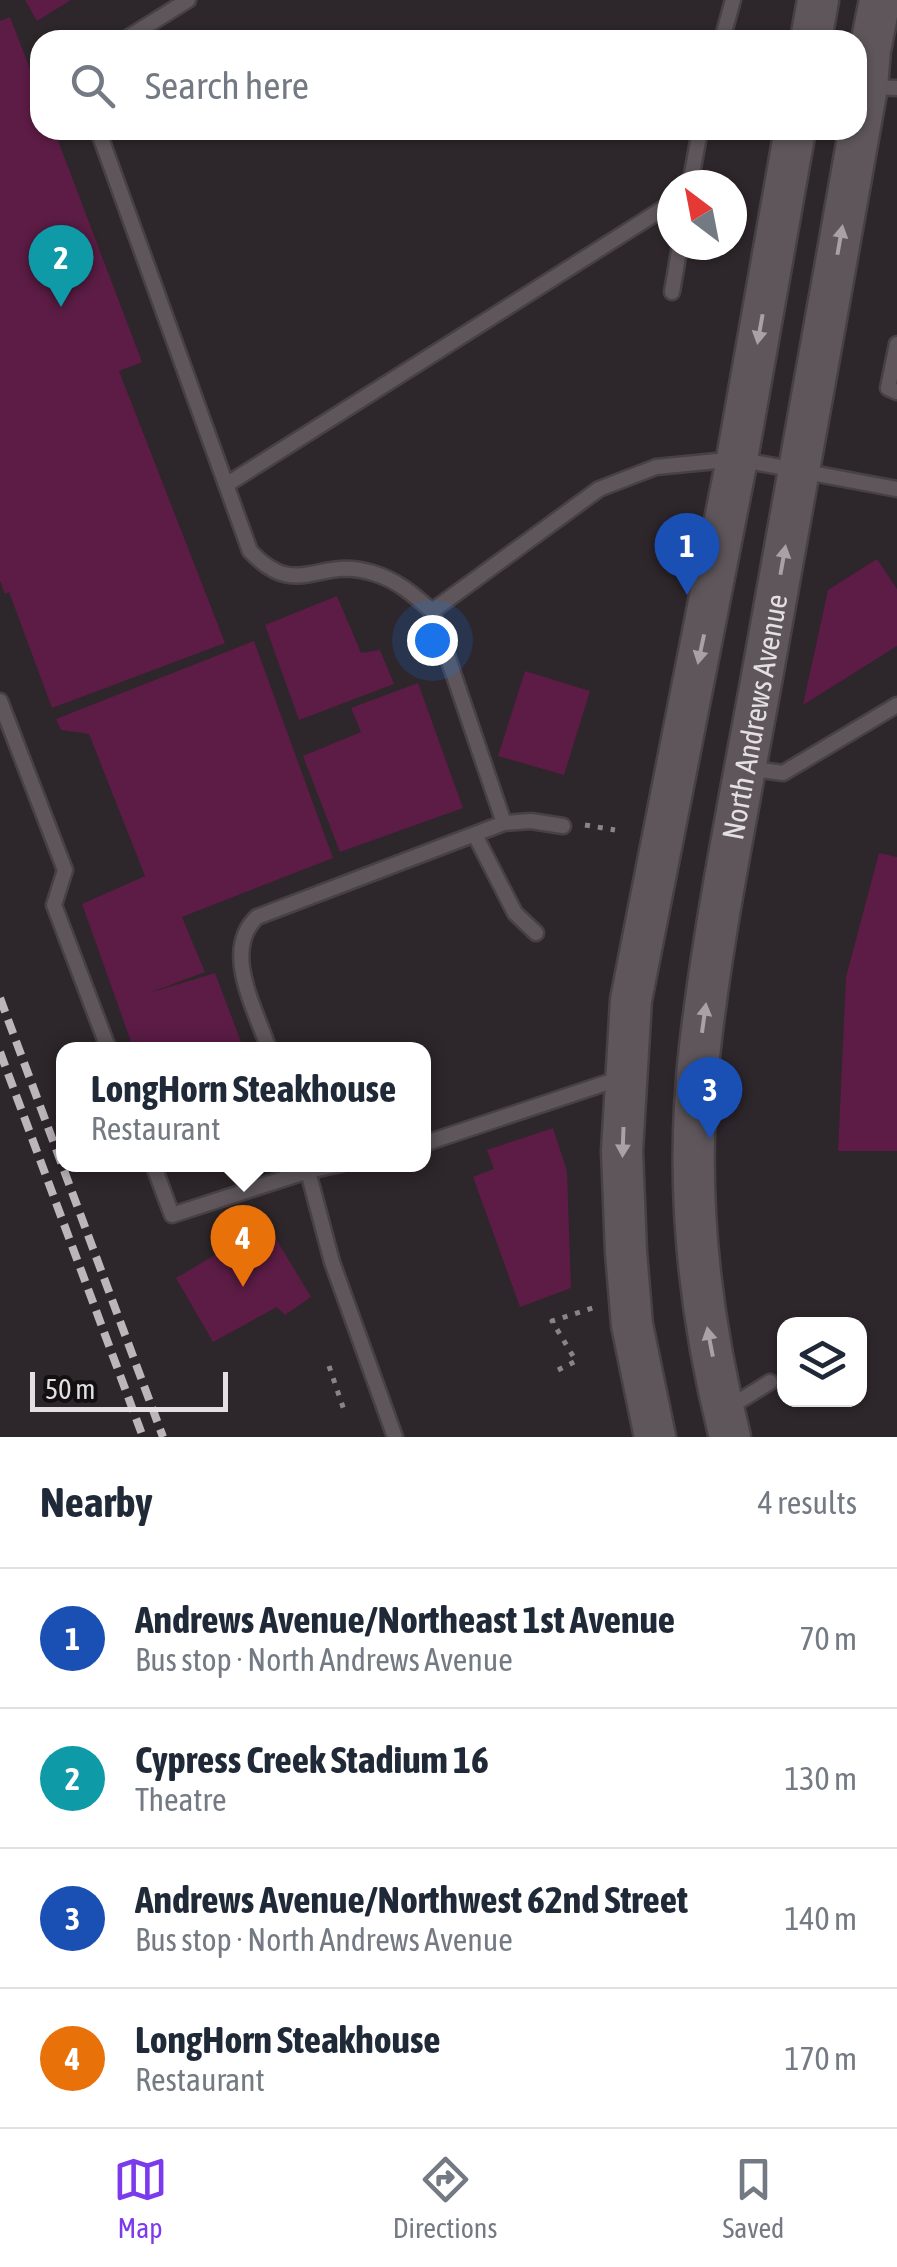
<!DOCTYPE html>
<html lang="en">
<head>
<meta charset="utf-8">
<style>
  body { margin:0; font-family:"Asap Condensed",sans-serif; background:#f6f6f7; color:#1f2937 }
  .controls { position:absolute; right:30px; bottom:30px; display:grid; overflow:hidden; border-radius:20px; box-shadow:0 2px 8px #0004 }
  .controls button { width:90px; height:90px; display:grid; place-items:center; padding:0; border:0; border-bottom:2px solid #e0e1e3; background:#fff; color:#1f2937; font:50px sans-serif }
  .compass { position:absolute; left:657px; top:170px; width:90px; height:90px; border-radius:50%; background:#fff; box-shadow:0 2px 8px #0004; rotate:328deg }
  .scale { position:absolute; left:30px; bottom:25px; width:198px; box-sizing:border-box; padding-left:10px; border:5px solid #e4dfe2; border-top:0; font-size:28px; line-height:35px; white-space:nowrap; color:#e4dfe2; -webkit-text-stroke:8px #131012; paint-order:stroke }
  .you { position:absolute; left:432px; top:640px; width:35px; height:35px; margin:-25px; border:8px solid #fff; border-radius:50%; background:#1a73e8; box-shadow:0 0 0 15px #1a73e833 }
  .badge { display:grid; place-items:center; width:65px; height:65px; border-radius:50%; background:#7c3aed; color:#fff; font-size:32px; font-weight:700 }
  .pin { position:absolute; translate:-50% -82px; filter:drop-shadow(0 2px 5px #0008) }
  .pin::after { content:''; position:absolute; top:52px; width:35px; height:30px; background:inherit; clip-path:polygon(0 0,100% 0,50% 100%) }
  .popup { position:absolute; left:56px; top:1042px; width:375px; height:130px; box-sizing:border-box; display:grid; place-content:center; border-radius:20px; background:#fff; filter:drop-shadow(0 2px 8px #0005); font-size:32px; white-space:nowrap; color:#747a83 }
  .popup b { font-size:38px; color:#1f2937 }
  .popup::after { content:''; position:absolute; left:50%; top:100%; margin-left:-20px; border:20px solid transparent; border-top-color:#fff }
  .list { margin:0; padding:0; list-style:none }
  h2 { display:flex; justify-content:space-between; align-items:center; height:130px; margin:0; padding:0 40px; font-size:42px }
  h2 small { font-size:32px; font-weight:400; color:#747a83 }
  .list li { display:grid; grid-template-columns:65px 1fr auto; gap:30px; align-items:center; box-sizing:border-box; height:140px; padding:0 40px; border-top:2px solid #e0e1e3 }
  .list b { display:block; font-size:38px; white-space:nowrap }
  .list p { margin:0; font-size:32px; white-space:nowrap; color:#747a83 }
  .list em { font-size:32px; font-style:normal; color:#747a83 }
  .icon { flex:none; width:55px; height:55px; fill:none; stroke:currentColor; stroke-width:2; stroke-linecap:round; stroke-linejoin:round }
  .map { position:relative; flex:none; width:897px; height:1437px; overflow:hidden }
  .search { position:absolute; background:#fff; box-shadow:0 2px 8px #0004; left:30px; right:30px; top:30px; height:110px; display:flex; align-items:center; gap:25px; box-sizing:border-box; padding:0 35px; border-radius:30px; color:#747a83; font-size:38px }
  .sheet { height:690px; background:#fff }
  nav { display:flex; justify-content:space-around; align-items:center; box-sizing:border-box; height:140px; border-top:2px solid #e0e1e3; background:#fff; font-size:28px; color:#747a83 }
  nav a { display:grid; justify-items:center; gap:5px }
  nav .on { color:#7c3aed }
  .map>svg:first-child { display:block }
  .building { fill:#5c1c45 }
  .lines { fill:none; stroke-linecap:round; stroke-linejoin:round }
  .service-casing { stroke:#474145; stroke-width:19 }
  .secondary-casing { stroke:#474145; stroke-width:45 }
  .path { stroke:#8a8487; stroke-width:5; stroke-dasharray:5 8; stroke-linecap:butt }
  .service { stroke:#5e565a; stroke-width:14 }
  .secondary { stroke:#5e565a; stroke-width:40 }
  .rail { stroke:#bcb6ba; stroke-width:8; stroke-dasharray:15 8; stroke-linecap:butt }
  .oneway { fill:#a8a1a5 }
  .labels { text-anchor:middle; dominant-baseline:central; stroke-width:9; stroke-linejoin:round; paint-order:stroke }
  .street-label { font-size:30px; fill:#e4dfe2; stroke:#131012 }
</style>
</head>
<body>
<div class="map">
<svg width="897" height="1437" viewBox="0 0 897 1437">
  <rect width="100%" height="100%" fill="#2d262a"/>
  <!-- building -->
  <path class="building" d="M25,0H71L37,21Z
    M10,17L40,95V130H54L142,362L119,371L225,643L52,708L9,592L5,594L0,581V21Z
    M877,559L897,589V646L803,705L828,590Z
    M337,596L361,653L380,650L394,684L299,720L265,625Z
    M254,641L333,858L182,917L205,972L149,993L215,973L244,1050H134L82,904L145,876L89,734L61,730L56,719Z
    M525,671L590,691L564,775L498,756Z
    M418,683L463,808L340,852L303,756L361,732L351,708Z
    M879,853L897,857V1151H838L846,977Z
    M553,1128L567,1171L571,1288L520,1307L473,1177L494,1169L487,1150Z
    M267,1224L311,1297L285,1315L277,1307L213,1342L176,1278Z"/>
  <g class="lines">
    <!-- service casing -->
    <g class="service-casing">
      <path id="service" d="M124,40L188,0
        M722,40L733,0
        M868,87L897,88
        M98,130L250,551C298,602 318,555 373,573C397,580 414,595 432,611
        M690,185L700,130
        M672,292L680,245
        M897,344L888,388L897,392
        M226,485L672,203
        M0,701L65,870L54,905L109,1050
        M747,768L783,773L897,705
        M504,823L531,821L563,826
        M475,835L515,913L536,933
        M269,1050C256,1009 221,951 257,917L504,823L432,611L599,489L656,467L737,459L897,489
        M423,1144L621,1078
        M153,1164L172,1215L308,1171L341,1164
        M306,1164L332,1262L395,1437
        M728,1408L770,1382"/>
    </g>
    <!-- secondary casing -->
    <g class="secondary-casing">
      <g id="secondary">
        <path d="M811,40L818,0"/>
        <path d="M655,1437L632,1325L626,1252L622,1151L631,1000L737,459L795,130"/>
        <path id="s1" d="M730,1437C698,1311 685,1177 700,1047C715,917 742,789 765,660C800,469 833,278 867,87L870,50L880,0"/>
      </g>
    </g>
    <!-- path -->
    <path class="path" d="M585,825L615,830
      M329,1366L345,1413
      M558,1370L576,1361L552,1321L596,1307"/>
    <!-- service -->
    <use href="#service" class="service"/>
    <!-- secondary -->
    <use href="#secondary" class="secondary"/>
    <!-- rail -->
    <path class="rail" d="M0,998L163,1437
      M0,1052L143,1437"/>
  </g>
  <!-- one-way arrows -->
  <defs><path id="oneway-solid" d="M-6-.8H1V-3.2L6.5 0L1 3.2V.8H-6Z" transform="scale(2.5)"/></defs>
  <g class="oneway">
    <use href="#oneway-solid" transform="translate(840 240) rotate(-80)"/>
    <use href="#oneway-solid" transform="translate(760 329) rotate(100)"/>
    <use href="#oneway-solid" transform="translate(783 560) rotate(-80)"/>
    <use href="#oneway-solid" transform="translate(701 649) rotate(102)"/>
    <use href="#oneway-solid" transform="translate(704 1018) rotate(-82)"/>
    <use href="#oneway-solid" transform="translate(623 1142) rotate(92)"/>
    <use href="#oneway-solid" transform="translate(710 1342) rotate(-101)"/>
  </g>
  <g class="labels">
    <!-- street labels -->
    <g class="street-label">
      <text stroke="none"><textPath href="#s1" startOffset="728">North Andrews Avenue</textPath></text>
    </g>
  </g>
</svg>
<div class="controls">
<button><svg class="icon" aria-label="layers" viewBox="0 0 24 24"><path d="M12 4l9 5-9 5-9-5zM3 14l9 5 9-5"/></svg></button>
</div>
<svg class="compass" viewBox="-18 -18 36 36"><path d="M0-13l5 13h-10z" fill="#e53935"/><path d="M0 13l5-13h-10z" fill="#747a83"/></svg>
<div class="scale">50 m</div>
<div class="you"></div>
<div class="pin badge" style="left:687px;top:595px;background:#1a4fb4">1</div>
<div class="pin badge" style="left:61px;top:307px;background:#0f9aa8">2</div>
<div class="pin badge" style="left:710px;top:1139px;background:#1a4fb4">3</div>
<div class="pin badge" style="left:243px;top:1287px;background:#e8710a">4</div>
<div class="popup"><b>LongHorn Steakhouse</b>Restaurant</div>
<div class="search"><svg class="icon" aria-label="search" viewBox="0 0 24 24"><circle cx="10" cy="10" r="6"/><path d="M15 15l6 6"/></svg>Search here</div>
</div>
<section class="sheet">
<h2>Nearby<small>4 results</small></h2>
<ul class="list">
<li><span class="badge" style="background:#1a4fb4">1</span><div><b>Andrews Avenue/Northeast 1st Avenue</b><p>Bus stop · North Andrews Avenue</p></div><em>70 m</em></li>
<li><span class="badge" style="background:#0f9aa8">2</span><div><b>Cypress Creek Stadium 16</b><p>Theatre</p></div><em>130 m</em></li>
<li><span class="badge" style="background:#1a4fb4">3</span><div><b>Andrews Avenue/Northwest 62nd Street</b><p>Bus stop · North Andrews Avenue</p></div><em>140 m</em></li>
<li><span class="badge" style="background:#e8710a">4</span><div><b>LongHorn Steakhouse</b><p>Restaurant</p></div><em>170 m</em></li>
</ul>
</section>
<nav>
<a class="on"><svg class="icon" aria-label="map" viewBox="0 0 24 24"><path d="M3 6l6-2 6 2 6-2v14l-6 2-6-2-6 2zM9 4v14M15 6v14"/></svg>Map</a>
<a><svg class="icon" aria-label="directions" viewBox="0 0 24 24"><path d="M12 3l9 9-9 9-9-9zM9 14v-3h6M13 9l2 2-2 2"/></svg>Directions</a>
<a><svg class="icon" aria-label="saved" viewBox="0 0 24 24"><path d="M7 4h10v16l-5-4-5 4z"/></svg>Saved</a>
</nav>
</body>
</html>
